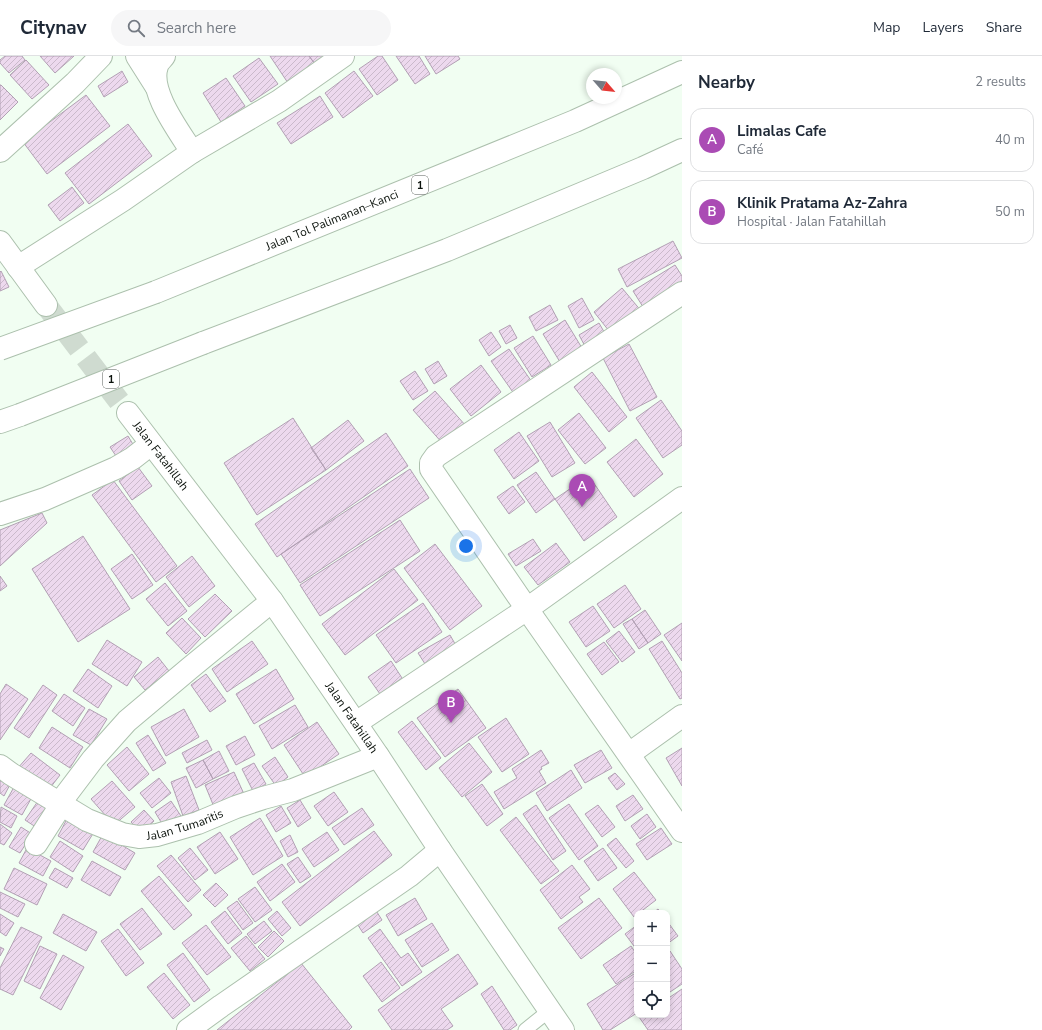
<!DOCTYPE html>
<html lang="en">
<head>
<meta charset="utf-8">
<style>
  body { margin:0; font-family:"Nunito Sans",sans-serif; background:#f6f6f7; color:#1f2937 }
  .controls { position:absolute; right:12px; bottom:12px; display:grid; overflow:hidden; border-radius:8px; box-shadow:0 2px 6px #0003 }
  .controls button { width:36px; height:36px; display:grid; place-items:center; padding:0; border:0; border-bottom:1px solid #e0e1e3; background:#fff; color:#1f2937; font:20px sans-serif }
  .compass { position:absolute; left:586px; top:12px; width:36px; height:36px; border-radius:50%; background:#fff; box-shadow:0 2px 6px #0003; rotate:118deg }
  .you { position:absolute; left:466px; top:490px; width:14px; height:14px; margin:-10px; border:3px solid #fff; border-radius:50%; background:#1a73e8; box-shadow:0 0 0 6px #1a73e833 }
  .badge { display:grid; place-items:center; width:26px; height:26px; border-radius:50%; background:#aa4bb4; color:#fff; font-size:13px; font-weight:700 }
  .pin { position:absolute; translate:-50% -33px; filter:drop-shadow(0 1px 2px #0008) }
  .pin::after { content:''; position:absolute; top:21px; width:14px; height:12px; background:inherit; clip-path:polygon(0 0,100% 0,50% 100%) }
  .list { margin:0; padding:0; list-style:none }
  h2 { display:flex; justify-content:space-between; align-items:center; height:52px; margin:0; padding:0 16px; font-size:17px }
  h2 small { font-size:13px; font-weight:400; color:#747a83 }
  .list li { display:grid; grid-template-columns:26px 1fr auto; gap:12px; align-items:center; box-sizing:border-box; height:64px; margin:0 8px 8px; padding:0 8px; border:1px solid #e0e1e3; border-radius:12px }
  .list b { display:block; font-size:15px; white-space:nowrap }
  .list p { margin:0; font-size:13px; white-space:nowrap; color:#747a83 }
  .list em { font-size:13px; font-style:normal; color:#747a83 }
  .icon { flex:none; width:22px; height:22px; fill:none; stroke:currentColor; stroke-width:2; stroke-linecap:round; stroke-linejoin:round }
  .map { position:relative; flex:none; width:682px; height:974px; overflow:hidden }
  header { display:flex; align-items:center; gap:24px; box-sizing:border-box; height:56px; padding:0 20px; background:#fff; border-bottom:1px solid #e0e1e3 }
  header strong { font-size:19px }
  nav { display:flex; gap:22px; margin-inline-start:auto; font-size:14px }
  .search { width:280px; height:36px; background:#f6f6f7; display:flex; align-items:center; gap:10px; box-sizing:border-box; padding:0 14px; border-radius:22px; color:#747a83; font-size:15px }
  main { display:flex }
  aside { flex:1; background:#fff }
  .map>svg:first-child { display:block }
  .building { fill:url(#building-hatch); stroke:#b2a0b4 }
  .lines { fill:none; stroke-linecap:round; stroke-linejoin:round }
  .tertiary-tunnel { stroke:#cfdbd0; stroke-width:22; stroke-dasharray:22 11; stroke-linecap:butt }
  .service-casing { stroke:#acc0ad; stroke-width:15 }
  .minor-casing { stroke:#acc0ad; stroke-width:24 }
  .tertiary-casing { stroke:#acc0ad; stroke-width:24 }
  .motorway-casing { stroke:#acc0ad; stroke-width:24 }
  .service { stroke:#fff; stroke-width:13 }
  .minor { stroke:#fff; stroke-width:22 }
  .tertiary { stroke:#fff; stroke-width:22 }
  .motorway { stroke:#fff; stroke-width:22 }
  .motorway-bridge-casing { stroke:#acc0ad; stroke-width:24; stroke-linecap:butt }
  .motorway-bridge { stroke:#fff; stroke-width:22 }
  .labels { text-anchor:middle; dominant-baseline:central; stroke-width:3; stroke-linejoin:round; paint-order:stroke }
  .shield { fill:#fff; stroke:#555a56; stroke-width:1 }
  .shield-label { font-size:11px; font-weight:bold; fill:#0c130d }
  .street-label { font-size:12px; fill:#0c130d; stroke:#fff }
</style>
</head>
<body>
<header>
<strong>Citynav</strong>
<div class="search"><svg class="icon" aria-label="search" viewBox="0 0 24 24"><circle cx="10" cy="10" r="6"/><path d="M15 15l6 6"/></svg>Search here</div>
<nav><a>Map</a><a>Layers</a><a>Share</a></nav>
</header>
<main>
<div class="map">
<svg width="682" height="974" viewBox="0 0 682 974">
  <defs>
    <pattern id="building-hatch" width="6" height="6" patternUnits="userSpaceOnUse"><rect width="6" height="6" fill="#edd9ee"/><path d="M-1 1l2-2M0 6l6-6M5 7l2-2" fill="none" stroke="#cab9cb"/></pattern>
  </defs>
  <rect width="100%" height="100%" fill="#f1fef2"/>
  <!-- building -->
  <path class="building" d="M5,0H22L25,4L9,17L0,7V4Z
    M40,0H74L55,17Z
    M270,0H309L315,8L288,27Z
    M309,0H326L315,8Z
    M378,0H382L398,24L377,39L359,13Z
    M396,0H419L430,18L415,28Z
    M425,0H458L460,3L436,18Z
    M259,2L278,28L251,46L233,20Z
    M26,4L49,29L32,43L10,19Z
    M122,15L128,26L104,41L98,30Z
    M354,15L373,40L343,62L325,37Z
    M226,22L245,50L221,66L203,37Z
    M0,29H1L18,46L0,64Z
    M86,39L110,70L47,118L23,86Z
    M320,40L333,61L291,88L277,67Z
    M128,68L152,100L89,148L65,117Z
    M72,131L84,147L60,165L48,149Z
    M673,185L682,202L627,231L618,213Z
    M675,209L682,220V231L645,254L633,235Z
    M1,215L9,231L0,235V216Z
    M622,232L642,256L613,280L594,256Z
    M582,242L594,264L579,272L568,250Z
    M550,249L558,264L536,275L529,261Z
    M565,264L585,297L563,311L543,278Z
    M599,267L607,281L587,294L579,279Z
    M510,269L517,282L506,288L499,275Z
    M491,276L501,291L489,300L479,284Z
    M533,280L551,309L532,321L514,292Z
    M629,288L657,341L630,355L603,302Z
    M509,293L534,329L517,342L491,305Z
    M438,305L447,320L434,328L425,313Z
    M481,309L501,336L471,360L450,333Z
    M415,315L428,335L413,344L400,325Z
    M592,316L627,361L609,376L574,331Z
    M435,335L466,370L444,389L413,354Z
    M661,344L682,375V389L663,402L636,362Z
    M579,357L606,392L585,408L558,374Z
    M293,362L326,414L257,459L224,407Z
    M348,364L364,385L326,414L311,392Z
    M550,366L575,407L552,421L527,380Z
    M519,376L539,405L514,423L494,394Z
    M386,377L408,410L277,501L255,468Z
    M128,380L137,395L120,406L110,391Z
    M636,383L663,418L634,441L607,406Z
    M138,411L152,430L132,444L119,425Z
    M410,413L429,442L300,527L281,498Z
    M536,416L555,443L536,457L517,429Z
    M589,420L617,461L584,485L555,443Z
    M113,424L177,510L156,526L92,439Z
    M513,430L525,446L509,458L497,441Z
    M42,457L47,467L0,510V474Z
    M400,464L420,495L320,560L300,529Z
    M83,480L130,553L78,586L32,513Z
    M533,483L541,495L516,510L508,498Z
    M556,487L570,506L538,529L524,511Z
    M435,488L482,550L450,574L404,512Z
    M132,498L153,529L132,543L111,513Z
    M192,500L215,530L189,551L166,521Z
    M394,513L418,544L345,599L322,568Z
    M0,520L7,530L0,535Z
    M165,527L187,555L168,570L146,543Z
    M625,529L641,553L614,572L597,548Z
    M215,538L232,555L205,581L188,563Z
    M423,547L442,576L396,607L376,579Z
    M593,550L610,575L586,591L569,566Z
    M645,554L661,578L648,587L632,563Z
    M182,562L201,582L186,598L166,577Z
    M632,563L648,587L639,593L623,568Z
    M682,567V605L664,579Z
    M619,575L635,596L622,606L606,585Z
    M450,579L458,593L427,611L418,597Z
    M107,584L142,606L127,630L92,608Z
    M252,585L268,608L227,636L212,613Z
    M662,585L682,617V642L680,643L649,593Z
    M604,586L619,606L602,619L587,598Z
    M158,601L169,615L145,634L134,621Z
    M391,605L402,622L380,638L368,621Z
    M88,613L112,630L98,652L73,635Z
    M276,613L294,643L254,668L236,638Z
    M206,618L226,645L210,656L191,629Z
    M6,628L28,643L0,684V638Z
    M43,629L57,639L29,682L14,672Z
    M458,633L486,672L445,701L417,662Z
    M64,638L85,652L73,670L52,655Z
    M295,649L308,671L272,693L259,670Z
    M89,653L107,663L91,689L73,679Z
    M184,653L199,681L166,700L151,671Z
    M506,662L529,698L502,716L478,681Z
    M412,665L441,702L426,714L398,676Z
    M317,666L339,698L305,721L284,689Z
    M52,671L83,691L70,712L39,692Z
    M148,679L166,707L153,715L136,687Z
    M245,680L255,699L236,709L226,690Z
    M207,684L212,694L187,707L182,697Z
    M469,687L492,716L462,741L439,712Z
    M127,691L149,718L129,735L107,709Z
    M682,692V730L666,702Z
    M541,694L549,707L541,711L542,713L539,715L546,727L504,753L494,736L517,722L512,713Z
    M601,694L612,712L585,727L574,709Z
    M219,695L229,715L213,723L203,704Z
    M31,697L60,719L47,736L17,713Z
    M275,701L288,721L276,730L262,710Z
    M203,704L213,723L196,732L186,712Z
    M254,707L266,728L253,735L242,713Z
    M0,713L14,721L4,740L0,737Z
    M571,714L582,732L547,755L536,737Z
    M234,716L244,738L214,751L205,729Z
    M615,717L625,728L617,734L608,722Z
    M186,720L199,754L183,760L171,726Z
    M159,722L171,737L152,752L140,737Z
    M112,725L135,751L114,769L91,743Z
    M482,728L503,758L487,770L465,740Z
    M14,731L32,741L22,759L4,749Z
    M334,736L348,756L328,770L314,750Z
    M633,739L643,753L625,765L616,750Z
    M300,744L311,762L298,771L287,752Z
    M38,745L55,755L42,775L25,764Z
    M171,745L181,760L164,771L155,756Z
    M569,748L598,790L579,804L549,762Z
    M536,749L566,795L553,804L523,758Z
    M598,749L615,771L602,781L585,758Z
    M281,750L291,767L276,776L266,759Z
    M1,751L17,760L11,772L0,766Z
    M362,752L374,769L344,789L332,772Z
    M144,754L154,765L141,777L131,766Z
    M647,758L656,771L640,783L631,770Z
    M68,761L94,776L83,794L58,780Z
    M516,761L559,815L541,828L500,774Z
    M260,762L283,800L253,819L230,781Z
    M0,768L12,777L4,789L0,787Z
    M21,771L32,778L20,797L9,791Z
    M661,772L672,788L647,804L636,788Z
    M374,775L392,799L300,870L282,846Z
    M220,776L238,803L215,818L197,791Z
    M327,776L339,794L314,811L302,793Z
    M103,778L135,797L125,814L93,796Z
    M290,779L298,796L288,801L280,785Z
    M616,782L634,805L626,812L607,789Z
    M60,785L83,800L73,816L50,801Z
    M27,792L51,805L43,820L19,807Z
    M190,792L208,814L195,824L178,802Z
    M603,792L617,812L598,825L584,805Z
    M171,799L201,834L188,846L157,810Z
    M298,801L311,820L300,827L287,808Z
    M92,805L121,821L110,840L81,824Z
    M282,808L295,826L270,845L257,826Z
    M572,809L590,833L579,841L583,846L561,863L540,834Z
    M14,812L47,828L37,849L4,833Z
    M55,812L73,822L67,832L49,822Z
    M634,816L656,844L639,857H637V859L634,861L613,833Z
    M159,820L192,859L174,874L141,835Z
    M216,827L228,839L215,851L203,839Z
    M255,831L272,854L255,866L238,843Z
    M0,836L25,848L18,861L0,852Z
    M415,842L427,863L398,880L386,859Z
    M599,842L622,872L581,903L558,872Z
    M237,845L253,867L243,874L227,852Z
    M142,852L162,878L140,894L120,868Z
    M375,853L382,864L363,877L356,866Z
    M658,853L661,857H653Z
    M225,855L242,877L228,888L211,866Z
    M277,855L291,872L282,880L268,863Z
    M0,858L14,867L6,880L0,876Z
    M63,858L97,876L86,895L53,877Z
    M264,865L272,875L255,888L247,878Z
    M667,865L678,880L667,888Z
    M432,867L449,894L422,911L405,884Z
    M206,869L231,901L207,919L182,887Z
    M637,869V894L625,878Z
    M21,871L42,881L13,939L0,933V912Z
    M118,873L144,907L126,920L101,885Z
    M380,873L401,902L408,897L422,916L402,930L368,882Z
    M274,875L284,885L268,901L258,891Z
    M246,880L265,903L250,915L231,892Z
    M40,890L57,898L40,933L24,925Z
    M631,890L637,899V914L616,928L603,909Z
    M0,891L4,893L0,900Z
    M670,895L682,913V928L667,938V897Z
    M183,897L210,934L194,946L167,909Z
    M458,898L478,928L441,953L453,970L447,974H392L378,954Z
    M63,899L84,911L61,954L40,942Z
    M381,906L400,932L382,946L363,920Z
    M301,907L352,971L349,974H217Z
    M637,916V957L610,974H603L587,948Z
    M164,917L190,949L173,963L147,931Z
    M492,930L517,969L510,974H504L481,938Z
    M682,933V974H648L639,961L642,959H667V943Z"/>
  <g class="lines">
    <!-- tertiary-tunnel -->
    <path class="tertiary-tunnel" d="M46,249L128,357"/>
    <!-- service casing -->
    <g class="service-casing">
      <path id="service" d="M525,974L550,954"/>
    </g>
    <!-- minor casing -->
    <g class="minor-casing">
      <g id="minor">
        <path d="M137,0L156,30"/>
        <path d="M164,0C162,3 158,6 157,10C148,35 179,75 192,96"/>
        <path d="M0,95L75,27L101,0"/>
        <path d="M18,211L123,144L192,96L279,45L343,0"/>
        <path d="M682,237L436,400L431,407V413L527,553L682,775"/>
        <path d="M0,458L45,443L116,412L133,402L151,388"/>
        <path d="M356,667L527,553L682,442"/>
        <path d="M629,698L682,660"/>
        <path id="s1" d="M0,710L11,718L87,764L122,778L139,781L157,779L198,767L236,751L263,742L293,734L378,700"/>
        <path d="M59,748L93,703L127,665L190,612L272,545"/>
        <path d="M36,788L61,749"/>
        <path d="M188,974L221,950L409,820L440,794"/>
      </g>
    </g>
    <!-- tertiary casing -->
    <g class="tertiary-casing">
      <g id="tertiary">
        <path d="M0,186L46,249"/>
        <path id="s2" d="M128,357L272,545L378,700L440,794L563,974"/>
      </g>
    </g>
    <!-- motorway casing -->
    <g class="motorway-casing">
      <g id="motorway">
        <path id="s3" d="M156,236L575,65L682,16"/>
        <path d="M203,287L447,194L643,112L682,94"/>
        <path d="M0,366L20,359"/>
      </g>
    </g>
    <!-- service -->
    <use href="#service" class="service"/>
    <!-- minor -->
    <use href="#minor" class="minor"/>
    <!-- tertiary -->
    <use href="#tertiary" class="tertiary"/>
    <!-- motorway -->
    <use href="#motorway" class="motorway"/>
    <!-- motorway-bridge casing -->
    <g class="motorway-bridge-casing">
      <path id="motorway-bridge" d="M0,293L156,236
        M20,359L203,287"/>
    </g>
    <!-- motorway-bridge -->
    <use href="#motorway-bridge" class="motorway-bridge"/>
  </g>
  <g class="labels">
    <!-- shield labels -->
    <g class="shield">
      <rect x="412" y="120" width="16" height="18" rx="3"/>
      <rect x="103" y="314" width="16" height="18" rx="3"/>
    </g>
    <g class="shield-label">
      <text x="420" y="129">1</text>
      <text x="111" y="323">1</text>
    </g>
    <!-- street labels -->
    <g class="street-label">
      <text stroke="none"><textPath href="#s3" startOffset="190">Jalan Tol Palimanan–Kanci</textPath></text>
      <text stroke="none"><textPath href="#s2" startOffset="54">Jalan Fatahillah</textPath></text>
      <text stroke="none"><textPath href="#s2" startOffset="378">Jalan Fatahillah</textPath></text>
      <text stroke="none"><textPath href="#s1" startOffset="205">Jalan Tumaritis</textPath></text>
    </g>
  </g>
</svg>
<div class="controls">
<button>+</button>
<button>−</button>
<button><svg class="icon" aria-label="locate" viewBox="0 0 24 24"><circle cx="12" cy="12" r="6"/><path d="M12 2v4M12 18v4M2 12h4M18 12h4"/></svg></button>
</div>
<svg class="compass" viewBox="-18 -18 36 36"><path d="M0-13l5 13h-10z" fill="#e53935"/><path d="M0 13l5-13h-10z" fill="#747a83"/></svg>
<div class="you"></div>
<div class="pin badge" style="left:582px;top:451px">A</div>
<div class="pin badge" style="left:451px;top:667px">B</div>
</div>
<aside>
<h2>Nearby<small>2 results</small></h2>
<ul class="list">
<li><span class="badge">A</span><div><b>Limalas Cafe</b><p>Café</p></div><em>40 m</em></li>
<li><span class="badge">B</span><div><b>Klinik Pratama Az-Zahra</b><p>Hospital · Jalan Fatahillah</p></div><em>50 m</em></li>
</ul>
</aside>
</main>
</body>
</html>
